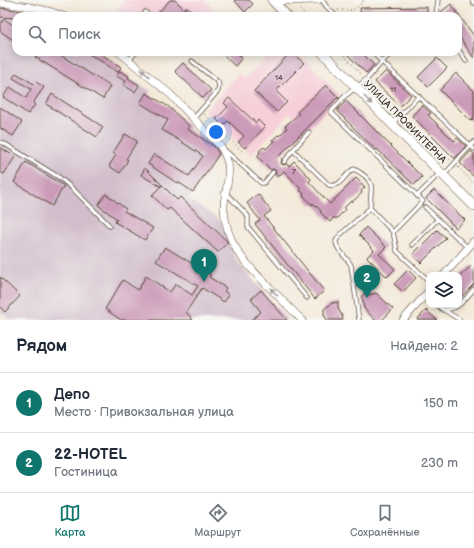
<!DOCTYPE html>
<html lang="ru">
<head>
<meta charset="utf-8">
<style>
  body { margin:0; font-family:"Balsamiq Sans",sans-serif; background:#f6f6f7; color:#1f2937 }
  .controls { position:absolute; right:12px; bottom:12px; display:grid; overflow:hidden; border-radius:8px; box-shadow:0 2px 10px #0003 }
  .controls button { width:36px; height:36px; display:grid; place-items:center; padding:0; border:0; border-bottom:1px solid #e0e1e3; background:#fff; color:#1f2937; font:20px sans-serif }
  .you { position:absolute; left:216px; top:132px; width:14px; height:14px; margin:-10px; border:3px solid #fff; border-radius:50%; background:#1a73e8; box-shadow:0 0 0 6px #1a73e833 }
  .badge { display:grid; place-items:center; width:26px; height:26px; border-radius:50%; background:#0f766e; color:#fff; font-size:13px; font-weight:700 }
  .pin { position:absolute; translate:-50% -33px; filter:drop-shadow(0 1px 2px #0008) }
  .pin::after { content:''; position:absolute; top:21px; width:14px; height:12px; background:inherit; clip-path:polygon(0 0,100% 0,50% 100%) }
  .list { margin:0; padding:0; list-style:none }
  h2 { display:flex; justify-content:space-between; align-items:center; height:52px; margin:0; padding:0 16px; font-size:17px }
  h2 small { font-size:13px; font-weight:400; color:#747a83 }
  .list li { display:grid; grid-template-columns:26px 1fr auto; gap:12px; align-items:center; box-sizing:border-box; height:60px; padding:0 16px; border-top:1px solid #e0e1e3 }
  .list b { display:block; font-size:15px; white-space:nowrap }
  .list p { margin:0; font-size:13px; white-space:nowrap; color:#747a83 }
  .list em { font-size:13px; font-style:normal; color:#747a83 }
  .icon { flex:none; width:22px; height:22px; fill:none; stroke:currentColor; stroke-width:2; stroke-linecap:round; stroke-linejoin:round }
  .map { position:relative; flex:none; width:474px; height:320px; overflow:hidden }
  .search { position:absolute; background:#fff; box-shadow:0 2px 10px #0003; left:12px; right:12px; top:12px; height:44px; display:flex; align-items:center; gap:10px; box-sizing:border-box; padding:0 14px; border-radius:12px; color:#747a83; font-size:15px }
  .sheet { height:172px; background:#fff }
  nav { display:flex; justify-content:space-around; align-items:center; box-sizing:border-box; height:56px; border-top:1px solid #e0e1e3; background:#fff; font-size:11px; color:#747a83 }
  nav a { display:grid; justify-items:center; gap:2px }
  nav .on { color:#0f766e }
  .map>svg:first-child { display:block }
  .built { fill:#f6cfd9 }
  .industrial { fill:#d1bdcb }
  .building { fill:#cc9bb9 }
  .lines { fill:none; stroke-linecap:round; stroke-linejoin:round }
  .service-casing { stroke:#57473a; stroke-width:5 }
  .minor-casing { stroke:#57473a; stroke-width:8 }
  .tertiary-casing { stroke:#57473a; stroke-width:10 }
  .path { stroke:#57473a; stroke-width:1; stroke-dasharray:1 3; stroke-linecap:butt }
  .service { stroke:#fff; stroke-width:3.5 }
  .minor { stroke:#fff; stroke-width:7 }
  .tertiary { stroke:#fff; stroke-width:9 }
  .oneway { fill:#a79f9a }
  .labels { text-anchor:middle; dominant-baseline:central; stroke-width:3.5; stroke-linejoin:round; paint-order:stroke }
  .number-label { font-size:8px; fill:#5f4645 }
  .street-label { font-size:10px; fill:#3b2a1e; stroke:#f6f6f2 }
</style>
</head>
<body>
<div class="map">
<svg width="474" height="320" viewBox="0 0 474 320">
  <rect width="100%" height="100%" fill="#f6f6f2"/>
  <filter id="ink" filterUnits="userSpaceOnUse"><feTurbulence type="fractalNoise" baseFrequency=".025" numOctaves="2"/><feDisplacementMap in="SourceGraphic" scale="8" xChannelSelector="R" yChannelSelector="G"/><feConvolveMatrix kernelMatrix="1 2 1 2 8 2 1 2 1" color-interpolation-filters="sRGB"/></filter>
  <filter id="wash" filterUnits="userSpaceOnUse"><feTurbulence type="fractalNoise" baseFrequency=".012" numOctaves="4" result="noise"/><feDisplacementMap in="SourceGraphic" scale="16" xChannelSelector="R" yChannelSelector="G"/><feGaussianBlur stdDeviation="0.9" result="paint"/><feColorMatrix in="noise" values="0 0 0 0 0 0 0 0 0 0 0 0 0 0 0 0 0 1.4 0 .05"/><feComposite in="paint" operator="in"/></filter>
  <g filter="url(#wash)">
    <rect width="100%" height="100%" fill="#f4eada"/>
    <!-- built -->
    <path class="built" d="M125,0H204L220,15L219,16H118L114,13Z
      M272,52H298L341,96L308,131L290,113L251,155L205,111L239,74L245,79Z"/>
    <!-- industrial -->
    <path class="industrial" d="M0,17L16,18V52H86L118,72L120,71L129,76L128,78L151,91L148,95L173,112L189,126L190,130L220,151L189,199L221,221L236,260L287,320H12L0,312Z"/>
    <g id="blocks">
      <!-- building -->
      <path class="building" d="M170,0H175L184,9L187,7L197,16H155Z
        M234,0H249L253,4L245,12Z
        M451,4L474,36V58L458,35V16H444L441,12Z
        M427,7V16H361L360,8Z
        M0,8L31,12L40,14V16H16V18L0,17Z
        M4,19L16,27V42L0,31V25Z
        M39,52H55L110,86L103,99L35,57Z
        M86,52H98L121,67L118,72Z
        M220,52H236L242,58L235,66Z
        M291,52L304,63L276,91L287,102L277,112L254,91Z
        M345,52H361L374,65L366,73Z
        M437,58L447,68L428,87L418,77Z
        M183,63L211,90L203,98L175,71Z
        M120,71L129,76L128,78L139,85L135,92L123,85L126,81L116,76Z
        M386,71L411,95L400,106L375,82Z
        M16,73L34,84L36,82L44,87L33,103L35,105L28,114L3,97L10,87L26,98L31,89L13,78Z
        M456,73L474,91V118L471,121L440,90Z
        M326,85L339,98L338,99V97L279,156L282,159L281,163L283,165L286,164L289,166L294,161L311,179L309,182L330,204L356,178L365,187L361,191L362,193L352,202L351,201L344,208L345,210L336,219L334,217L330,222L320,212L321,211L313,203L312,205L303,195L304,194L300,190L301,189L284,171L278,177L275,174L276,172L275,170L273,169L271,170L257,156L260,153L259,151L264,147L266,149L274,141L272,140L278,135L279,136L287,128L285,126L299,114L297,112Z
        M146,93L169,107L189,126L187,129L214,146L219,154L193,192L178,182L177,183L148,164L154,154L189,176L203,156L182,142L162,130L168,120L140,103Z
        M52,94L103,127L97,137L46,104Z
        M229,98L256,123L258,120L265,127L245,148L238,142L244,136L228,121L223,126L216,119L228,107L224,103Z
        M346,101L422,177L414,185L377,149L376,150L338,112V109Z
        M422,105L431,113L428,115L454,141L457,138L466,146L455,158H454L412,116Z
        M0,107L22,122L13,136L0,128Z
        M125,134L137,141L126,159L128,160L120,173L109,166L116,155L113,153Z
        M0,147L15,157L4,174L0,172Z
        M471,151L474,154V177L460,163Z
        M26,162L64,186L52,206L14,182Z
        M145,168L162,185L160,186L141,175Z
        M162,185L177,200L180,197L227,241V243L218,252L170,208L167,210L152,195Z
        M434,190L465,220L456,228L426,198Z
        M106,194L126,209L124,211L153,228L145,240L115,222L117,219L98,205Z
        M258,194L271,211L264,216L324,291L315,299L255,224L260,220L247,203Z
        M366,227L386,247L379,254L395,269L387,277L367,257L374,250L359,235Z
        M437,230L446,238L421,263L412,255Z
        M165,247L211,275L209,277L226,288L224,291L229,295L224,302L202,288L186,312L193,320H121L105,309L123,280L138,290L146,276L170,292L176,284L192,295L198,286L156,261Z
        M471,266L474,269V284L459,299V277Z
        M408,270L416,278L403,292L394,284Z
        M0,277L20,296L5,312L0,307Z
        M261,290L287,320H251L261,312L251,299Z
        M366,292L369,295L376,293L393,309L382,320H375L364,308L363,300L361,297Z
        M338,302V308L342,316L343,320H327L324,315V309L332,303Z
        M426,310L437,320H417Z"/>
    </g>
  </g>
  <g filter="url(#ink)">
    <use href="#blocks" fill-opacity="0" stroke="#57473a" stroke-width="1"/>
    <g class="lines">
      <!-- service casing -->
      <g class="service-casing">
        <path id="service" d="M322,0L326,6L336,16
          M472,0L474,3
          M145,12L149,16
          M436,16L438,0
          M458,49L466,61
          M372,52L382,62L367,79L345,96L331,112L423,201L393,232
          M392,52L382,62L474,149
          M129,60L136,52
          M192,61L218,82L219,86L218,91L194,118
          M393,123L419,96
          M0,142L5,144L60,178L72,188L110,226
          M293,150L309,132
          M226,151L261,183H264L273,172
          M284,162L293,150L329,185C341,188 344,174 354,169C360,172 369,178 371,185C372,189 370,203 370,208L393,232L397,251L429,281
          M444,175L474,142
          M226,193L248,216V227L307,298
          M417,196L440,173
          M425,207L468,248
          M412,245L438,219
          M437,305L443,310C460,309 463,301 474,289
          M444,310L460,320
          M359,320L351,265C347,258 335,248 336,241C337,239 339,237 340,235L370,208"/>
      </g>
      <!-- minor casing -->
      <g class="minor-casing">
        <path id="minor" d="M273,1L318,0
          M0,3C22,5 43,8 63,16
          M119,52L170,94L221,147C224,153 227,158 228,164C231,179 223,195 224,210C227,245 244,262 267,285C279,297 290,308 302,320
          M444,275L474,241
          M403,320L429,291"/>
      </g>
      <!-- tertiary casing -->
      <g class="tertiary-casing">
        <path id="tertiary" d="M272,0L287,16
          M322,52L392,124L474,206"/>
      </g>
      <!-- path -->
      <path class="path" d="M297,7L306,16
        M338,10H353L363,2V0
        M341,52L362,75
        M370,83L398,110
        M204,114L246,155
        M406,118L450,160
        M458,167L474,184"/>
      <!-- service -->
      <use href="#service" class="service"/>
      <!-- minor -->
      <use href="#minor" class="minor"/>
      <!-- tertiary -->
      <use href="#tertiary" class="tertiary"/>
    </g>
    <!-- one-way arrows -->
    <defs><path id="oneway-solid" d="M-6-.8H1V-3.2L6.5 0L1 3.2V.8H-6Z"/></defs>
    <g class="oneway">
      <use href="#oneway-solid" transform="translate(145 73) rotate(-140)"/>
      <use href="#oneway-solid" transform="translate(368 100) rotate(46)"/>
      <use href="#oneway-solid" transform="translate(274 292) rotate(-135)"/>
    </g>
  </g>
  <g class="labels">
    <!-- number labels -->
    <g class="number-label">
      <text x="279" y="77">14</text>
      <text x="393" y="89">11</text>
      <text x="294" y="171">7</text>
    </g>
    <!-- street labels -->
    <g class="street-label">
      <text transform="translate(405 122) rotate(45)">УЛИЦА ПРОФИНТЕРНА</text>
    </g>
  </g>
</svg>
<div class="controls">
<button><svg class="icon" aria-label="layers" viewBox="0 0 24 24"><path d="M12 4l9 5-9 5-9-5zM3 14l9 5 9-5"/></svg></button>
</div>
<div class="you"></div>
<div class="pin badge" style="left:204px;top:282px">1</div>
<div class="pin badge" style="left:367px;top:298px">2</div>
<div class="search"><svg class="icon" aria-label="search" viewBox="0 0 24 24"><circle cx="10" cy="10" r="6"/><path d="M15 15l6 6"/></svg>Поиск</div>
</div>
<section class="sheet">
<h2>Рядом<small>Найдено: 2</small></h2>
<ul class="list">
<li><span class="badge">1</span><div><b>Депо</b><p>Место · Привокзальная улица</p></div><em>150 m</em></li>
<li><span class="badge">2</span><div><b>22-HOTEL</b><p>Гостиница</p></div><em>230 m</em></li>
</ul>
</section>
<nav>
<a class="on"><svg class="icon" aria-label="map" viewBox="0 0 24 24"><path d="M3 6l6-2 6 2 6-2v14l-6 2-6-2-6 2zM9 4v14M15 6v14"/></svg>Карта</a>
<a><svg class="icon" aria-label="directions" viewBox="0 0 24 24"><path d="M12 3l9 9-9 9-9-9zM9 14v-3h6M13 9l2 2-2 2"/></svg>Маршрут</a>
<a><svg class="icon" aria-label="saved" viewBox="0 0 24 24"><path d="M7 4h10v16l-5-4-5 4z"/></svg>Сохранённые</a>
</nav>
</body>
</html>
